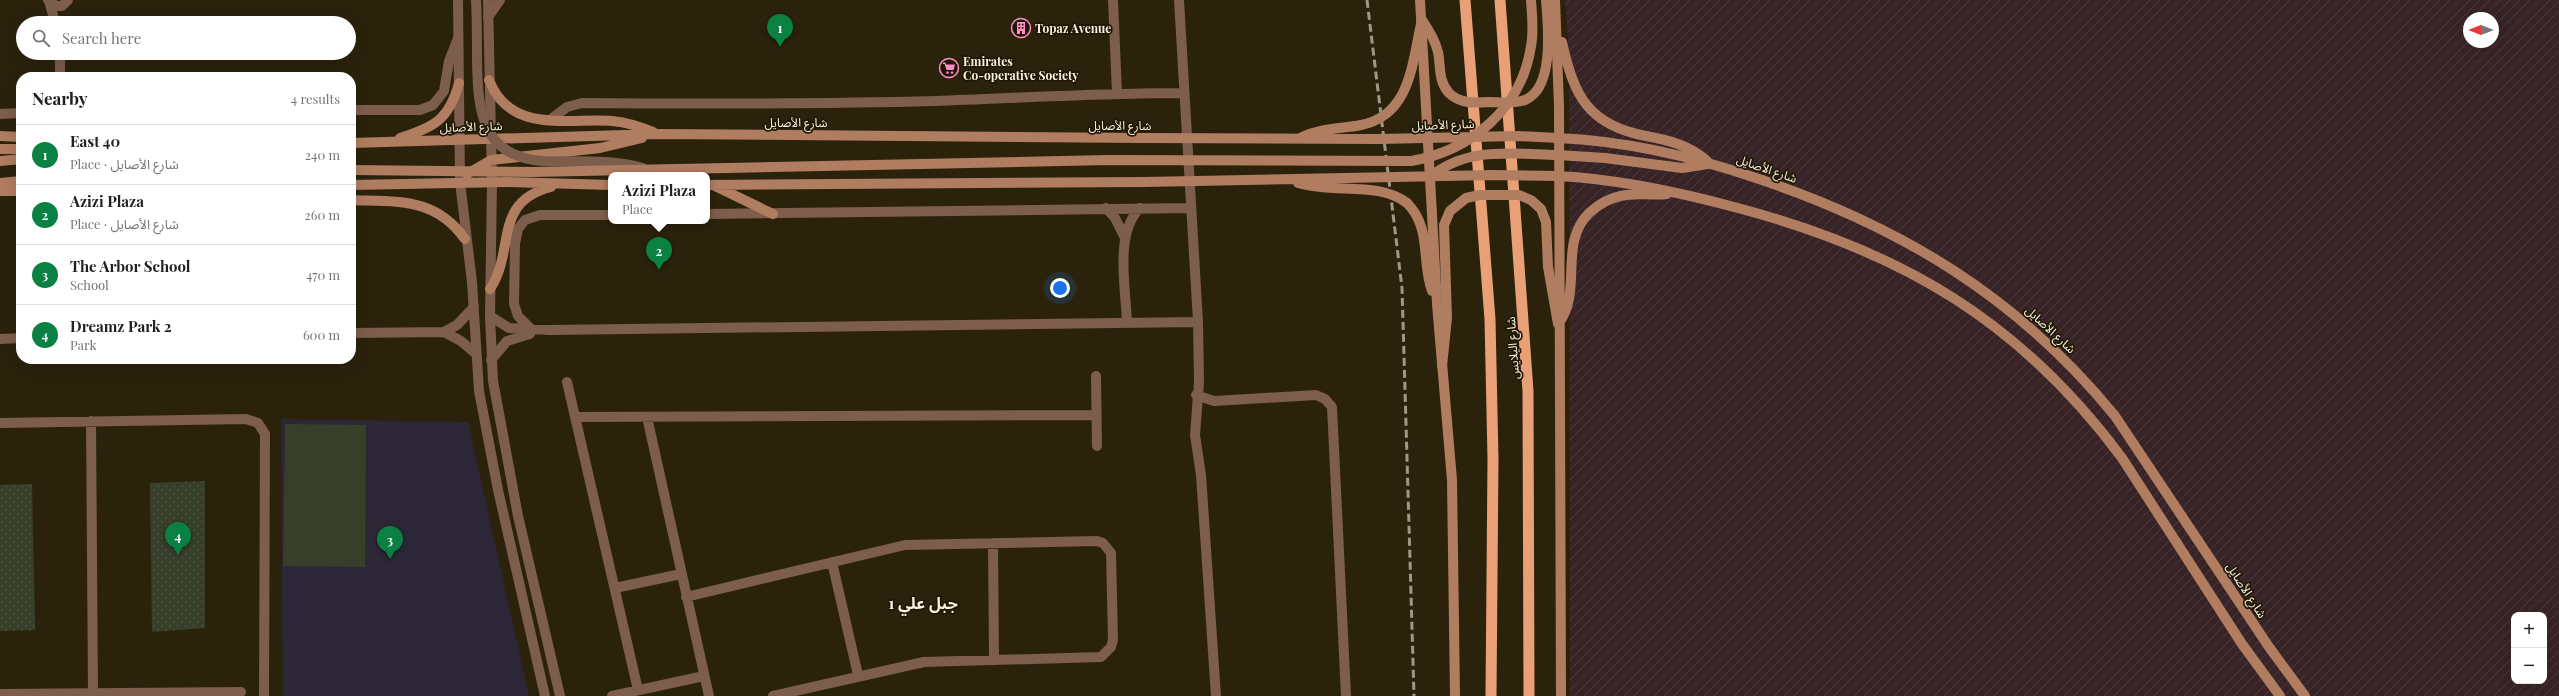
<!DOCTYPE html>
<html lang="en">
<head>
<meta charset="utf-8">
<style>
  body { margin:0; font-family:"Playfair Display","Noto Sans Arabic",serif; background:#f6f6f6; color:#202124 }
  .controls { position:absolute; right:12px; bottom:12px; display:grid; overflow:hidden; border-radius:8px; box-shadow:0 4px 16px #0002 }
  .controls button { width:36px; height:36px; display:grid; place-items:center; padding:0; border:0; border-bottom:1px solid #e0e0e0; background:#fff; color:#202124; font:20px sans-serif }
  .compass { position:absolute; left:2463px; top:12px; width:36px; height:36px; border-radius:50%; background:#fff; box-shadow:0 4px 16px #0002; rotate:270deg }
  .you { position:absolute; left:1060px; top:288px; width:14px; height:14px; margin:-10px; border:3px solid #fff; border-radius:50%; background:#1a73e8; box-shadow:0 0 0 6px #1a73e833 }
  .badge { display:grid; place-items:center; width:26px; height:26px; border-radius:50%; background:#0b8043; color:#fff; font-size:13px; font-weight:700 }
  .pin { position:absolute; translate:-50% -33px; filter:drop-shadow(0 1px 2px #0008) }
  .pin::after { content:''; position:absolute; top:21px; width:14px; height:12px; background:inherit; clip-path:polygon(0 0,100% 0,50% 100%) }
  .popup { position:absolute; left:608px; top:172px; width:102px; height:52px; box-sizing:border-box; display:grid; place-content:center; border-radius:8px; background:#fff; filter:drop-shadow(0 1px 3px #0005); font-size:13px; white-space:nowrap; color:#757577 }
  .popup b { font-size:15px; color:#202124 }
  .popup::after { content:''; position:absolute; left:50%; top:100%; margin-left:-8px; border:8px solid transparent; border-top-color:#fff }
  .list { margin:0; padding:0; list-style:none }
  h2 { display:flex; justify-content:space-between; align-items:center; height:52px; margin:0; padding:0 16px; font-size:17px }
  h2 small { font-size:13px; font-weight:400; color:#757577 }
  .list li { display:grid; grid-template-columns:26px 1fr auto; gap:12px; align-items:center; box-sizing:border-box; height:60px; padding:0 16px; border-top:1px solid #e0e0e0 }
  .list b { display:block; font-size:15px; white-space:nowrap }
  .list p { margin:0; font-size:13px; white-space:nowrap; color:#757577 }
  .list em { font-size:13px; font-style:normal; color:#757577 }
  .icon { flex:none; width:22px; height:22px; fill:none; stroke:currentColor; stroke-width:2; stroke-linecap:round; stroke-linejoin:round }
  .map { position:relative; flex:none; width:2559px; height:696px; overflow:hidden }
  .search { position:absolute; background:#fff; box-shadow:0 4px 16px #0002; left:16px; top:16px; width:340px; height:44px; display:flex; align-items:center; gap:10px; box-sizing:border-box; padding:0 14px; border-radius:22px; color:#757577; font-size:15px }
  .panel { position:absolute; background:#fff; box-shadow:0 4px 16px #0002; left:16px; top:72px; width:340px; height:292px; border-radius:16px }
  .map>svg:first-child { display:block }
  .industrial { fill:url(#industrial-furrows); fill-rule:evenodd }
  .education { fill:#2c2737 }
  .park { fill:url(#park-dots) }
  .pitch { fill:#373f2a }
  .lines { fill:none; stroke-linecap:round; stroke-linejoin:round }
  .minor { stroke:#7d5d4b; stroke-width:10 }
  .tertiary { stroke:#7d5d4b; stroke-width:10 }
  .secondary { stroke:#b07d60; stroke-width:10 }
  .trunk { stroke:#eaa077; stroke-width:11 }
  .rail { stroke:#a09887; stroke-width:3; stroke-dasharray:8 4; stroke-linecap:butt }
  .tertiary-bridge { stroke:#7d5d4b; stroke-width:10 }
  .secondary-bridge { stroke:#b07d60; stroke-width:10 }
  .labels { text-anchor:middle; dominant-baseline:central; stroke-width:3.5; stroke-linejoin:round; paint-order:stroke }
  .poi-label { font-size:12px; font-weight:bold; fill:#f8f1e4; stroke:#211804; text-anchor:start }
  .street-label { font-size:12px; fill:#f8f1e4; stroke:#211804 }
  .district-label { font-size:16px; font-weight:bold; fill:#f8f1e4; stroke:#211804 }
</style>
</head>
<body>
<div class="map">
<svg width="2559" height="696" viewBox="0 0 2559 696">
  <defs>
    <pattern id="industrial-furrows" width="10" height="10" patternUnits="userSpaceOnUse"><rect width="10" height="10" fill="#382427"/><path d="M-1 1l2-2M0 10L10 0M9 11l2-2" fill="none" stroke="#4c3a3c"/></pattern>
    <pattern id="park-dots" width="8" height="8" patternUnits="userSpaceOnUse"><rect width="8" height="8" fill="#373f2a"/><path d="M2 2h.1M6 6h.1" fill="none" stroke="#4b523e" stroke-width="1.8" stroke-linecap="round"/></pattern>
  </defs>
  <rect width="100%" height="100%" fill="#2b220c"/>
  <!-- industrial -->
  <path class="industrial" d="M1565,0H2559V696H1570L1569,53ZM2469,18H2493V42H2469ZM2514,615H2544V681H2514Z"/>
  <!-- education -->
  <path class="education" d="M281,419L468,422L529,696H283Z"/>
  <!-- park -->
  <path class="park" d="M205,481V628L152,632L150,483Z
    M32,484L35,630L0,631V485Z"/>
  <!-- pitch -->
  <path class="pitch" d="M285,424L366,425L365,567L283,566Z"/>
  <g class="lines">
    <!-- minor -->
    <path class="minor" d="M48,0L56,6H62L68,0
      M1113,0L1117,93
      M1179,0L1198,322L1199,382L1195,435L1201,475L1216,696
      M50,4L55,23
      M488,17L500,0
      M60,77V53
      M351,110H420L433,105L444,91L449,61L458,38
      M0,114L21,113
      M550,120L567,107L582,103C700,104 818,104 936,101C1019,98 1101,93 1184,93
      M1106,208L1115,218L1124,236
      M707,214L1190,208
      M490,316L509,328L550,330L1198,322
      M1127,323C1126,289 1114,233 1140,208
      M531,329L518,316L514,304L515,244L518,229L525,220L540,215H611
      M444,332L457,325L474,307
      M351,333L444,332L461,341L475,353
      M0,339L21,338
      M491,360L507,341L530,334
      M1096,376L1097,446
      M567,382L638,690
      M1196,395L1214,401L1316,395L1325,399L1332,407L1346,696
      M576,417L1096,415
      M647,417L709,696
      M91,421L93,693
      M0,423L246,419L258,423L265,434L264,696
      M993,543L994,660
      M832,562L858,675
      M615,588L681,574
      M686,597L905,545L1097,541L1103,543L1111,553L1113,640L1111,647L1101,657L924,662L773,696
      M0,694L241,692
      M612,696L704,676"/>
    <!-- tertiary -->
    <path class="tertiary" d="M458,0L460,182L472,282L479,391L498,490L545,696
      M488,0L492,182L490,316L493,381L518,516L560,696"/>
    <!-- secondary -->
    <path class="secondary" d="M1420,0L1437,304L1452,480L1455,696
      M1555,0L1559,106L1561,696
      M1562,42C1574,96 1588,125 1646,136C1668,140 1689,145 1707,161
      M489,80C510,134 566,118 612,121C627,122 640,127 653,132
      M0,136L21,137
      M400,138C434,127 449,120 459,83
      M1558,138C1627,141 1695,157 1759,179C1902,227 2019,298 2115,416L2269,647L2305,696
      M351,143L659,134L1142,138
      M0,149H21
      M1558,155L1605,158L1682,168L1708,164
      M0,161L21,159
      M467,174L491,160L600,148L642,138
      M1558,176C1619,179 1679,192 1738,208C1903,252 2020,321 2122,458L2242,644L2280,696
      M0,183L21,181
      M351,185L507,182L611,185
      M707,185L1143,182
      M715,186L773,214
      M0,191H21
      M351,200C398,202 435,197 465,239
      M1407,203C1432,228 1421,261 1432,291
      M490,289C516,250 492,202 551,187
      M1559,323C1583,290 1558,244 1589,213C1598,205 1609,198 1621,196C1636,192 1652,196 1667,194"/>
    <!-- trunk -->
    <path class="trunk" d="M1465,0L1490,319L1493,459L1491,696
      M1500,0L1528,391L1529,696"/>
    <!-- rail -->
    <path class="rail" d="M1367,0L1402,288L1414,696"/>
    <!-- tertiary-bridge -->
    <path class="tertiary-bridge" d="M476,0C477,20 477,41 477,61C478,110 481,157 543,161C576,162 611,159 643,168"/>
    <!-- secondary-bridge -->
    <path class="secondary-bridge" d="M1422,20C1429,30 1435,40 1438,52C1441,67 1438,81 1449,93C1460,104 1475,103 1489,102C1500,102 1515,104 1525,100C1555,88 1548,25 1546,0
      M1302,137C1322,128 1340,129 1361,125C1412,115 1412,60 1422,20
      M1142,138L1378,139L1518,136L1558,138
      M351,170L532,172L1109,160L1411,161C1471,151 1522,108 1531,46C1534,31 1532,15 1531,0
      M1430,177C1467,146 1513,154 1558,155
      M1143,182L1494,175L1558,176
      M1298,183C1334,194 1379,181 1407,203
      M1442,366L1447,318L1444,225L1450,211L1466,198L1480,195H1519L1531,200L1541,209L1546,222L1548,267L1558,324"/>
  </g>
  <!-- icons -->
  <defs>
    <g id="building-ring" transform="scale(1)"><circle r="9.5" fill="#211804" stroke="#fa8fc6" stroke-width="1.5"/><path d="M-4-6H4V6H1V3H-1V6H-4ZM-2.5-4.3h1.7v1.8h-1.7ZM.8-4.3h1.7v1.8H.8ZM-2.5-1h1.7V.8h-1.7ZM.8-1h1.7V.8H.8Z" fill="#fa8fc6"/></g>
    <g id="supermarket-ring" transform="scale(1)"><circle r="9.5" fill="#211804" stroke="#fa8fc6" stroke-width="1.5"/><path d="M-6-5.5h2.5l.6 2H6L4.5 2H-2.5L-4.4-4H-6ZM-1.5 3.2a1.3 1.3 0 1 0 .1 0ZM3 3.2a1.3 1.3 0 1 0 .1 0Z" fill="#fa8fc6"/></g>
  </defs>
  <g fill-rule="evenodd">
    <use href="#building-ring" x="1021" y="28"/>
    <use href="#supermarket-ring" x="949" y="68"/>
  </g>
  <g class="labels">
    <!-- poi labels -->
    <g class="poi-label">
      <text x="1035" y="28">Topaz Avenue</text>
      <text x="963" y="61">Emirates<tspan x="963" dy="14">Co-operative Society</tspan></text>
    </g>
    <!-- street labels -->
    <g class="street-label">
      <text x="796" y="122">شارع الأصايل</text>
      <text transform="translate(1443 124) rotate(-2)">شارع الأصايل</text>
      <text x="1120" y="125">شارع الأصايل</text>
      <text transform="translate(471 126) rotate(-2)">شارع الأصايل</text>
      <text transform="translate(1767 168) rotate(19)">شارع الأصايل</text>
      <text transform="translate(2051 329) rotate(43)">شارع الأصايل</text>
      <text transform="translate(1512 348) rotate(-94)">شارع اليلايس</text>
      <text transform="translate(2247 590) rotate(57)">شارع الأصايل</text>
    </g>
    <!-- district labels -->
    <g class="district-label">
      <text x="923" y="602">جبل علي 1</text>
    </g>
  </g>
</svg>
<div class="controls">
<button>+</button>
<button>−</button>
</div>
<svg class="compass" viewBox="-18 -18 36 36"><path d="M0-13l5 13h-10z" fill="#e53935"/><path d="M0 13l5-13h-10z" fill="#757577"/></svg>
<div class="you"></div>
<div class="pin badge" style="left:780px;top:47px">1</div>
<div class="pin badge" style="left:659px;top:270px">2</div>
<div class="popup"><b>Azizi Plaza</b>Place</div>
<div class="pin badge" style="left:390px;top:559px">3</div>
<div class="pin badge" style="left:178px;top:555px">4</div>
<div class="search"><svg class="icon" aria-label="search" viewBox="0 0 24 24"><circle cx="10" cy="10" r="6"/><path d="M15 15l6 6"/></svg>Search here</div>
<section class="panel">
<h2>Nearby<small>4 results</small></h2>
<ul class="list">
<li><span class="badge">1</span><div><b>East 40</b><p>Place · شارع الأصايل</p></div><em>240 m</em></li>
<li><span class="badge">2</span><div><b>Azizi Plaza</b><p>Place · شارع الأصايل</p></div><em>260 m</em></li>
<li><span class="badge">3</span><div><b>The Arbor School</b><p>School</p></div><em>470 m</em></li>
<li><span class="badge">4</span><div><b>Dreamz Park 2</b><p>Park</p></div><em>600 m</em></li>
</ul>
</section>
</div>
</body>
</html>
